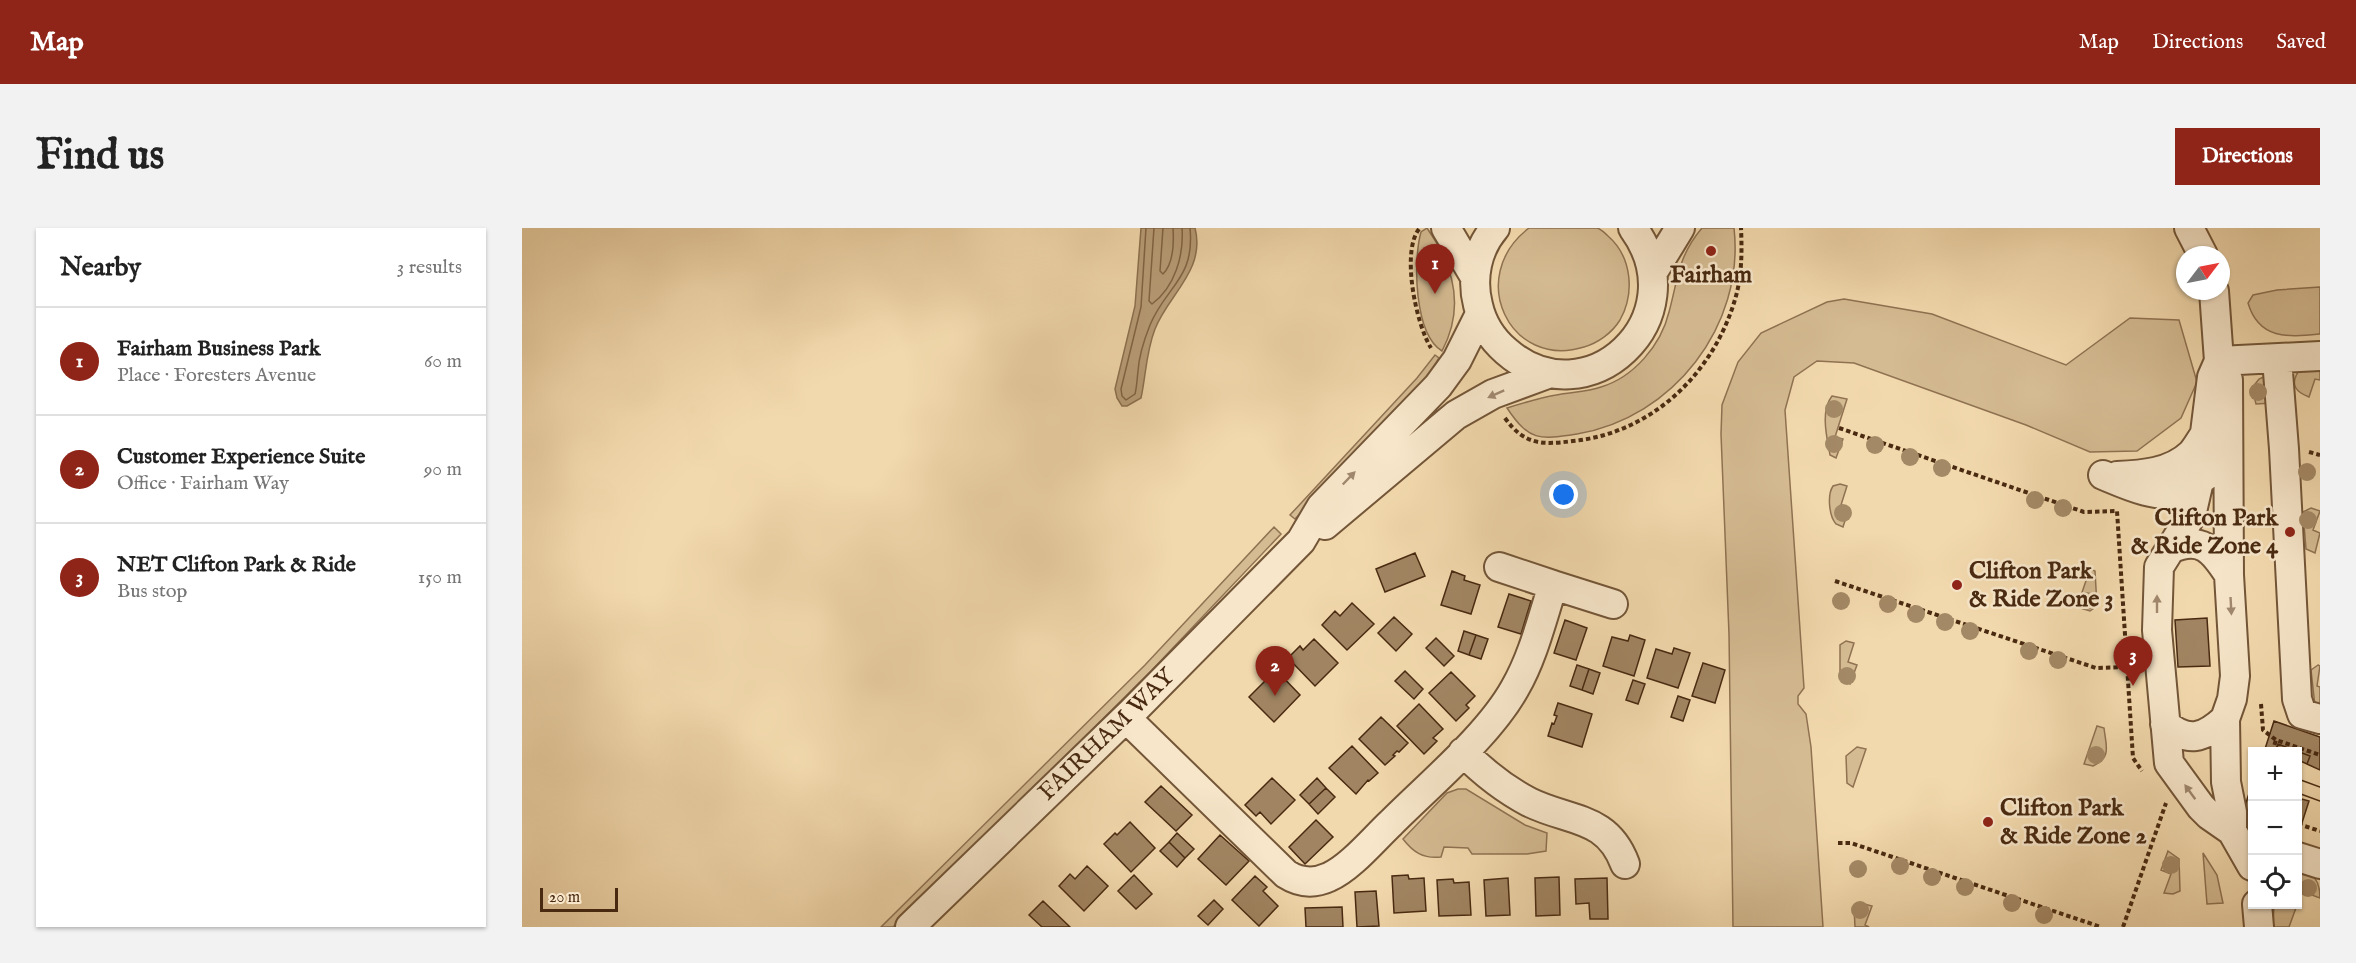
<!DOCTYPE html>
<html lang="en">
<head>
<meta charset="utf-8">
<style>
  body { margin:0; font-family:"IM FELL English",serif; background:#f2f2f2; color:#222 }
  .controls { position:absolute; right:18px; bottom:18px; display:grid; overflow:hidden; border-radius:0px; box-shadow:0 2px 4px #0004 }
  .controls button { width:54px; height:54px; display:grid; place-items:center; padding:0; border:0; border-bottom:2px solid #e0e0e0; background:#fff; color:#222; font:30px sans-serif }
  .compass { position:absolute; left:1654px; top:18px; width:54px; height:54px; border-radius:50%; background:#fff; box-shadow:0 2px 4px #0004; rotate:58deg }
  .scale { position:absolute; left:18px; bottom:15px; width:78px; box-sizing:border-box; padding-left:6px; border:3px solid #492a11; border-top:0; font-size:16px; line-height:21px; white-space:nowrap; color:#492a11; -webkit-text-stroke:4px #f7e6ca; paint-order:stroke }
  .you { position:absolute; left:1042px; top:267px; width:21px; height:21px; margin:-15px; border:4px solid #fff; border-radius:50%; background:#1a73e8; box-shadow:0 0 0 9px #1a73e833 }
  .badge { display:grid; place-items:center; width:39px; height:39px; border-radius:50%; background:#8f2418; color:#fff; font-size:20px; font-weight:700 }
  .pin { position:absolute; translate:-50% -50px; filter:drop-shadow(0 2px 3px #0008) }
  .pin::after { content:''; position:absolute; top:32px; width:21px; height:18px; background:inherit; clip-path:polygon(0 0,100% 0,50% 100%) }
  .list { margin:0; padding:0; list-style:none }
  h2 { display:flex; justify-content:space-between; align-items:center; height:78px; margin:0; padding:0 24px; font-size:26px }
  h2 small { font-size:20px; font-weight:400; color:#767676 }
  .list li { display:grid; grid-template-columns:39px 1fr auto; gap:18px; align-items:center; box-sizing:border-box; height:108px; padding:0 24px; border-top:2px solid #e0e0e0 }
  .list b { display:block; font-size:22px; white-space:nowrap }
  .list p { margin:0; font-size:20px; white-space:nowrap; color:#767676 }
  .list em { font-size:20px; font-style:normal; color:#767676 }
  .icon { flex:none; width:33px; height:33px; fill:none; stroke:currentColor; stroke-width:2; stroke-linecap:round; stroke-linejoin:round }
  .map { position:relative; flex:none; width:1798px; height:699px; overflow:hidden; border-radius:0px }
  header { display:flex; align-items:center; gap:36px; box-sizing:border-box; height:84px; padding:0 30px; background:#8f2418; color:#fff }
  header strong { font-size:28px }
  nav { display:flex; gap:33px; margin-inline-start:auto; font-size:21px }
  .intro { display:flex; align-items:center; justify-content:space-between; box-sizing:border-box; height:144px; padding:0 36px }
  h1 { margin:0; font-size:42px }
  .button { padding:15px 27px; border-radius:0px; background:#8f2418; color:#fff; font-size:21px; font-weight:700 }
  main { display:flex; gap:36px; padding:0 36px }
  aside { flex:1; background:#fff; border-radius:0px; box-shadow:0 2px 4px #0004 }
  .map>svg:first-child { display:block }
  .green { fill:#d5bb92; stroke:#8f7252; stroke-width:1.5 }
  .water { fill:#b99e78; stroke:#8c704f; stroke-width:1.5 }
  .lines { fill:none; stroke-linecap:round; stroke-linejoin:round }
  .shore { stroke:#816444; stroke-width:1.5 }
  .building { fill:#a18562; stroke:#492a11; stroke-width:1.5 }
  .minor-casing { stroke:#735638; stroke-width:32 }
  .path { stroke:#492a11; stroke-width:4; stroke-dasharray:4.5 3; stroke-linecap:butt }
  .minor { stroke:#f7e6ca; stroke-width:28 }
  .tram { stroke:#492a11; stroke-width:1.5 }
  .tree { fill:#a48966 }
  .oneway { fill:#a0886e }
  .poi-dot { fill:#8f2418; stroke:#f7e6ca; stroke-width:2 }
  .labels { text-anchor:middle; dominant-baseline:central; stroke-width:5; stroke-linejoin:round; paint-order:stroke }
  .poi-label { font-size:24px; font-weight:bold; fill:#492a11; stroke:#f7e6ca; text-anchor:start }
  .street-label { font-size:24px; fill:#492a11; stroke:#f7e6ca }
</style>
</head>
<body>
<header>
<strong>Map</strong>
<nav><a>Map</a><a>Directions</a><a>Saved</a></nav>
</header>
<div class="intro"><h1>Find us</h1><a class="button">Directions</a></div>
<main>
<aside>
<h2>Nearby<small>3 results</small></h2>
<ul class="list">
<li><span class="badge">1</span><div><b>Fairham Business Park</b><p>Place · Foresters Avenue</p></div><em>60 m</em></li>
<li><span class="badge">2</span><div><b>Customer Experience Suite</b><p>Office · Fairham Way</p></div><em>90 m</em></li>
<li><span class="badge">3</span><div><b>NET Clifton Park &amp; Ride</b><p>Bus stop</p></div><em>150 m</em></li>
</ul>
</aside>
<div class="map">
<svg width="1798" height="699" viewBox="0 0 1798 699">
  <rect width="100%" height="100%" fill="#f2d9ad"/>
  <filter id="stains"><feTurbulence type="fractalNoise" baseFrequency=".00333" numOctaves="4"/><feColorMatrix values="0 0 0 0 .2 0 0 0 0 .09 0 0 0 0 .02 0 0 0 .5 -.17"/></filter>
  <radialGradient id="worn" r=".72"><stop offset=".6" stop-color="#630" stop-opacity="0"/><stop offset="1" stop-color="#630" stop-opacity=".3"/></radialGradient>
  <!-- green -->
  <path class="green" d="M905,0C932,38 943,80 920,123C892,106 891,32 899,4Z
    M1007,0C1022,0 1062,0 1075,0C1079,1 1083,5 1086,8C1110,29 1113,65 1098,92C1090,105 1076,115 1062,119C988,142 943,49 1007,0Z
    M1180,0H1212C1223,98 1151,190 1055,206C1017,212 1007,213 985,180C1001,175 1017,170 1034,167C1049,164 1065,164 1079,159C1112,149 1139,117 1147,84C1156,51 1156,28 1180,0Z
    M1798,59V106C1766,109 1737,112 1726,75L1731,67L1755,62Z
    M1322,71L1410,86L1544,137L1608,90L1657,92L1675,154L1659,190L1615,223L1568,224L1504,197L1332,135L1295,133L1272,149L1263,182L1282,460L1276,468V476L1284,486L1289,519L1301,699H1211L1207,406L1199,206L1200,177L1216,134L1239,105L1305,74Z
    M913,127L917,130L908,145L773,291L768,287L895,150Z
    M1798,136V152L1793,151L1787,169C1774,164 1768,157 1776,144Z
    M1748,146L1750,175L1734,176L1730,160L1737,151Z
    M1310,168L1325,171L1313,209L1321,211L1314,230L1308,227C1305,210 1298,183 1310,168Z
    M1318,256L1325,258L1319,277L1327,280L1321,299L1314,296C1307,288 1305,267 1311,258Z
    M1789,280L1798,283L1791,302L1798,305L1793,325L1784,321L1781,284Z
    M752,299L759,306L629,443L371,699H359L623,437Z
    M1568,341L1573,343L1575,378L1568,383L1555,379Z
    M1324,413L1332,415L1326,434L1335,437L1328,456L1318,447V417Z
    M1796,437L1798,438L1795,458L1798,459V478H1793L1789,442Z
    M1575,498L1582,500C1584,518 1590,529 1571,538L1562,536Z
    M1335,519L1344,521L1331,559L1325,555L1324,528Z
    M936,561H944L1003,597L1025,605L1024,623L1005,626H950L946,620L922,619L919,629C901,631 891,624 881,611L925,565Z
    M1646,623L1657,631L1658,663L1651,666L1642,665L1649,646L1639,642Z
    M1681,625L1695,647L1701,675L1685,676Z
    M1776,641C1792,645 1798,653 1798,670L1779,663L1776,674Z
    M1338,675L1350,678L1343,697L1347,699H1333L1332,678Z
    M1752,677H1775L1767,699H1751Z"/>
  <!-- water -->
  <path class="water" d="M619,0H673C684,42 646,67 633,101C624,124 624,147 619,170L605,178H600L595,170L593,161L613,78Z"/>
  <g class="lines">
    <!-- shore -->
    <path class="shore" d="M624,0L619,79L599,161L600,168L604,172L613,166C615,158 615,151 616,143C617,127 622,112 628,97C644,58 673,51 668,0
      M632,0L627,73L630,76C653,59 662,27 660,0
      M641,0L638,43L641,46C652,35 652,15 651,0"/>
  </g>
  <!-- building -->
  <path class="building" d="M893,325L903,348L863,364L854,341Z
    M930,343L943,348L942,352L958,357L949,386L919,377Z
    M987,366L1009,373L999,406L976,399Z
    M830,375L852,396L825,422L800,397L813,383L818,388Z
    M872,389L890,406L874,423L856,405Z
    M1685,390L1688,438L1656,439L1653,392Z
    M1043,392L1065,400L1054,432L1032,425Z
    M942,403L954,407L947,427L936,423Z
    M954,407L966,411L959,431L947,427Z
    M1108,407L1123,412L1112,448L1081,438L1090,409L1106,413Z
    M914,410L932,428L922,438L904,420Z
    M792,411L816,435L793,458L766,430L778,418L781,422Z
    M1152,420L1168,425L1156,460L1125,450L1134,421L1150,426Z
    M1181,435L1203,442L1193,475L1170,468Z
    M1055,437L1067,441L1060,462L1048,458Z
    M1067,441L1078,445L1071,466L1060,462Z
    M754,442L778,467L752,494L727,469Z
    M883,443L901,461L892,471L873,453Z
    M929,444L953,468L944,477L947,480L934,493L907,465Z
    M1111,452L1123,456L1116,476L1104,472Z
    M1156,468L1168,472L1161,493L1149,489Z
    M1036,475L1070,486L1060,519L1026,508L1030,495L1032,496L1035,488L1032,487Z
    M897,476L921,501L911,510L915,513L902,526L875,498Z
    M859,489L886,515L877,524L875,523L871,527L873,528L863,537L837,511Z
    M1752,493L1798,509V542L1785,536L1788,528L1756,516L1754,524H1742Z
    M1756,516L1788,528L1785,536L1776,532V524L1753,523Z
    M830,518L856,545L847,553L846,552L834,566L807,540Z
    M750,550L773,572L749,596L738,584L734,588L723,577Z
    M795,550L804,560L787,576L778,567Z
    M1730,556V584L1722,581Z
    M639,558L670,587L654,603L623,574Z
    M804,560L813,569L796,586L787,576Z
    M1776,570L1787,573L1778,601L1776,600Z
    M794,592L811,609L783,636L767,619Z
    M608,594L633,620L609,644L582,616L593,605L595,607Z
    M655,605L672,621L663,630L647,614Z
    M698,607L727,633L704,657L676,631Z
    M647,614L663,630L655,639L638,623Z
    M565,638L586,658L562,683L537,658L548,646L553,651Z
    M612,647L630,666L614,681L596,663Z
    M886,647L887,651L902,650L904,683L872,685L870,648Z
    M733,648L745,659L741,663L756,678L737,698L710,672Z
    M1037,649L1038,687L1014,688L1013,650Z
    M986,650L988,687L964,688L962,652Z
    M1085,650L1086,691H1068L1067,675L1054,676L1053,651Z
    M931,651L932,655L947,654L949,687L917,688L915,652Z
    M854,663L857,698L835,699L833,664Z
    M692,672L701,681L686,697L676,688Z
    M521,673L548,699H520L507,687Z
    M820,679L821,699H784L783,680Z"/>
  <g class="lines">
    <!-- minor casing -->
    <g class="minor-casing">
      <path id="minor" d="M924,0L953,49
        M973,0C955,21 949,50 956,77C960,95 970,111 984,123C1065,194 1177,90 1111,0
        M1667,0L1681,27
        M1131,44L1158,0
        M1692,63L1697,133L1706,152L1707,347L1713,448L1710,471L1703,491L1704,554L1710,584V603
        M1755,131L1762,221L1775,471L1780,486L1798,491
        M1697,133L1690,149L1677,253L1669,288L1637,339L1635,402L1647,535L1679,579L1687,587L1710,603L1730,638
        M1697,133L1798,128
        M1581,247C1603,256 1634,271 1658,264C1668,261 1678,252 1686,246
        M1595,248C1620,247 1649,245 1669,226C1674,221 1678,213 1683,206
        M803,297L934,187L971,166L1028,145
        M1648,321C1679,307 1691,322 1707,347
        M1031,357L1091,376
        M604,490L764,646C778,655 792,656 807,649C828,640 852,611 869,595C908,556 967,507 993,460C1011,429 1020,391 1031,357L977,339
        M1643,496C1666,515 1681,511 1703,491
        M941,524C961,544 982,561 1007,574C1047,594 1085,587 1103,636
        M1776,629L1798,636
        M1735,676L1737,699
        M388,699L610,484L779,313L799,279L916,158L935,132L958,86"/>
    </g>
    <!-- path -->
    <path class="path" d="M897,1C879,24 894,96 909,120
      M983,190C1002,217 1020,217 1051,213C1131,205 1193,144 1214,68C1220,46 1220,22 1219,0
      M1317,200L1562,284L1595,283L1611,530L1620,543
      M1787,224L1798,227
      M1313,353L1574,440L1604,439
      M1739,476L1741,502L1754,512L1798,527
      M1750,524L1754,512
      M1776,596L1798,603
      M1316,615H1329L1579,699
      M1601,699L1644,575"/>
    <!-- minor -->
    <use href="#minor" class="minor"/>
    <!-- tram -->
    <path class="tram" d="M1776,551L1798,559
      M1776,565L1798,573"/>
  </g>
  <!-- trees -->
  <g class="tree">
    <circle cx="1736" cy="164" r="9"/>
    <circle cx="1312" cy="181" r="9"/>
    <circle cx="1312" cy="216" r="9"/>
    <circle cx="1353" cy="217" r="9"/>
    <circle cx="1388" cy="229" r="9"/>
    <circle cx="1420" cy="240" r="9"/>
    <circle cx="1785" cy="244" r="9"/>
    <circle cx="1513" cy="272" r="9"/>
    <circle cx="1541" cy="280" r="9"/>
    <circle cx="1321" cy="285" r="9"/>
    <circle cx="1786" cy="292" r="9"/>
    <circle cx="1319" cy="373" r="9"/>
    <circle cx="1565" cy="373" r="9"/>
    <circle cx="1366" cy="376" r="9"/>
    <circle cx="1394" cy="386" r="9"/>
    <circle cx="1423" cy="394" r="9"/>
    <circle cx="1448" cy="403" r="9"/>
    <circle cx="1507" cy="423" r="9"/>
    <circle cx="1536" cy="432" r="9"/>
    <circle cx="1325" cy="448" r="9"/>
    <circle cx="1574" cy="527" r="9"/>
    <circle cx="1649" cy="637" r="9"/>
    <circle cx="1378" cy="638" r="9"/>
    <circle cx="1336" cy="641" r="9"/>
    <circle cx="1410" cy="649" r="9"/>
    <circle cx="1443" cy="659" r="9"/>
    <circle cx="1786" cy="660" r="9"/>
    <circle cx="1490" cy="675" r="9"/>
    <circle cx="1338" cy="682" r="9"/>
    <circle cx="1522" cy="687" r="9"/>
  </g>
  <!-- one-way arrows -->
  <defs><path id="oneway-solid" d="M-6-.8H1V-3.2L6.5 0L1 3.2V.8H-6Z" transform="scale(1.5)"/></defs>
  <g class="oneway">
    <use href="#oneway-solid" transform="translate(974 166) rotate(156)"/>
    <use href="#oneway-solid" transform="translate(827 250) rotate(-46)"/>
    <use href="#oneway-solid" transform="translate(1635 376) rotate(-90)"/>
    <use href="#oneway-solid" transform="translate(1709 378) rotate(87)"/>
    <use href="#oneway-solid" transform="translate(1668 564) rotate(-126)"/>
  </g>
  <!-- markers -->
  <g class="poi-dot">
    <circle cx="1189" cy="23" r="6"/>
    <circle cx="1768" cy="304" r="6"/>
    <circle cx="1435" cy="357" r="6"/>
    <circle cx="1466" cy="594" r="6"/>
  </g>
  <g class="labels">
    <!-- poi labels -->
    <g class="poi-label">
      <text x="1189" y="47" text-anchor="middle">Fairham</text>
      <text x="1756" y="290" text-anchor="end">Clifton Park<tspan x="1756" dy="28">&amp; Ride Zone 4</tspan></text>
      <text x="1447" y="343">Clifton Park<tspan x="1447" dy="28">&amp; Ride Zone 3</tspan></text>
      <text x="1478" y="580">Clifton Park<tspan x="1478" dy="28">&amp; Ride Zone 2</tspan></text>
    </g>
    <!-- street labels -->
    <g class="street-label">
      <text transform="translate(585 507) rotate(-44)">FAIRHAM WAY</text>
    </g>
  </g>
  <rect width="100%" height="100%" filter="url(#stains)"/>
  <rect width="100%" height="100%" fill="url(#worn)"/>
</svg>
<div class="controls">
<button>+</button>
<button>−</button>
<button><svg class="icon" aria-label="locate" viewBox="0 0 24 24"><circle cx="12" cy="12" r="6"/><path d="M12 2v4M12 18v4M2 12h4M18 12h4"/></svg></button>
</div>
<svg class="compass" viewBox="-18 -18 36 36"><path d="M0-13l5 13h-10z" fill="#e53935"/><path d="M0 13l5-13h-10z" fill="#767676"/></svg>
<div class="scale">20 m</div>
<div class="you"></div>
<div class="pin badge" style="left:913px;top:66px">1</div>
<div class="pin badge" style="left:753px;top:468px">2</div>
<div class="pin badge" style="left:1611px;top:458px">3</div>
</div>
</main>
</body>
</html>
